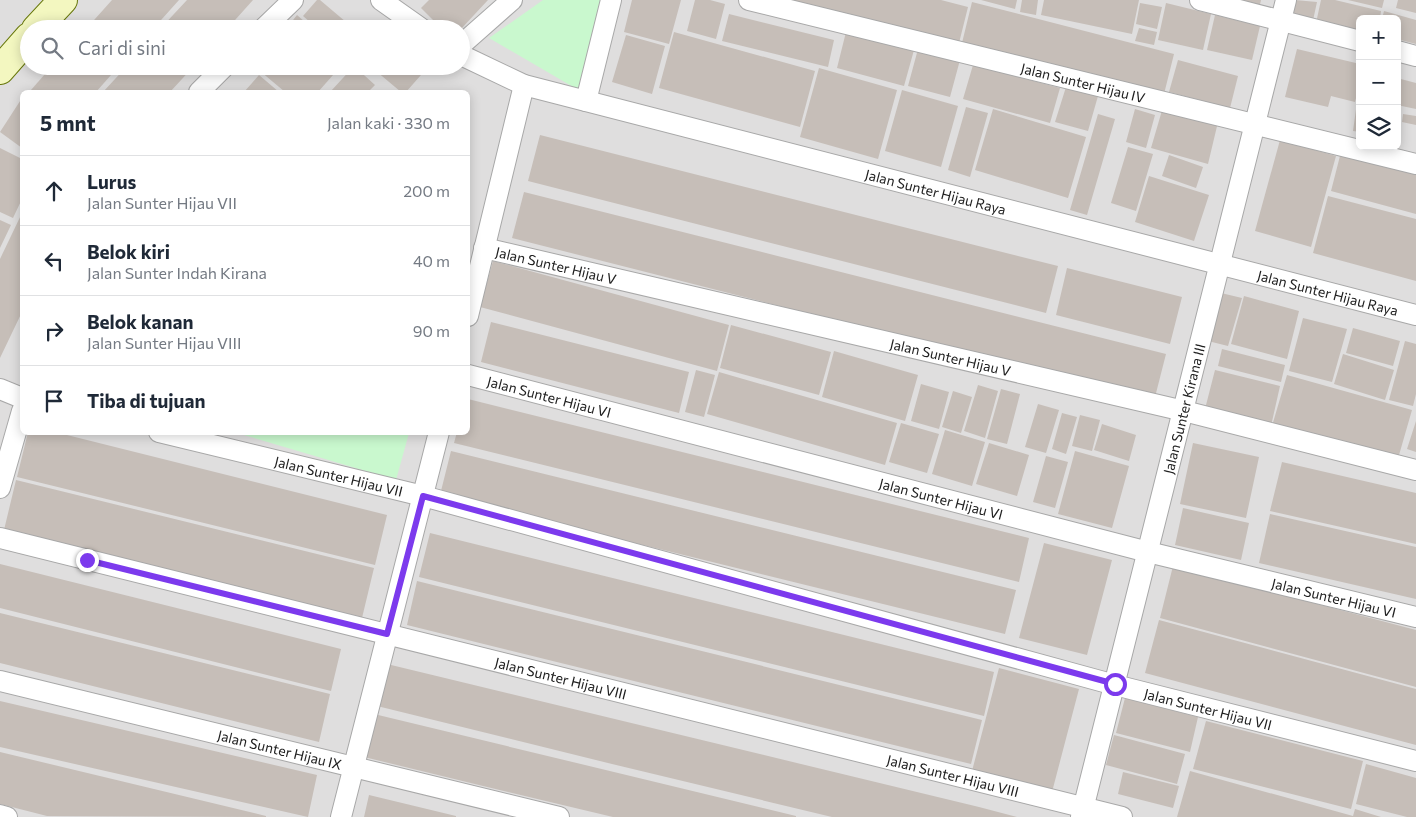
<!DOCTYPE html>
<html lang="id">
<head>
<meta charset="utf-8">
<style>
  body { margin:0; font-family:Commissioner,sans-serif; background:#f2f2f3; color:#1f2937 }
  .controls { position:absolute; right:15px; top:15px; display:grid; overflow:hidden; border-radius:8px; box-shadow:0 2px 12px #0003 }
  .controls button { width:45px; height:45px; display:grid; place-items:center; padding:0; border:0; border-bottom:1px solid #e0e1e3; background:#fff; color:#1f2937; font:25px sans-serif }
  .stop { position:absolute; width:15px; height:15px; margin:-11px; border:4px solid #7c3aed; border-radius:50%; background:#fff }
  .stop.end { background:#7c3aed; border-color:#fff; box-shadow:0 1px 5px #0008 }
  .list { margin:0; padding:0; list-style:none }
  h2 { display:flex; justify-content:space-between; align-items:center; height:65px; margin:0; padding:0 20px; font-size:21px }
  h2 small { font-size:16px; font-weight:400; color:#747a83 }
  .list li { display:grid; grid-template-columns:32px 1fr auto; gap:15px; align-items:center; box-sizing:border-box; height:70px; padding:0 20px; border-top:1px solid #e0e1e3 }
  .list b { display:block; font-size:19px; white-space:nowrap }
  .list p { margin:0; font-size:16px; white-space:nowrap; color:#747a83 }
  .list em { font-size:16px; font-style:normal; color:#747a83 }
  .icon { flex:none; width:28px; height:28px; fill:none; stroke:currentColor; stroke-width:2; stroke-linecap:round; stroke-linejoin:round }
  .map { position:relative; flex:none; width:1416px; height:817px; overflow:hidden }
  .search { position:absolute; background:#fff; box-shadow:0 2px 12px #0003; left:20px; top:20px; width:450px; height:55px; display:flex; align-items:center; gap:12px; box-sizing:border-box; padding:0 18px; border-radius:28px; color:#747a83; font-size:19px }
  .panel { position:absolute; background:#fff; box-shadow:0 2px 12px #0003; left:20px; top:90px; width:450px; height:345px; border-radius:8px }
  .map>svg:first-child { display:block }
  .residential { fill:#dfdede; fill-rule:evenodd }
  .park { fill:#c9f8ce }
  .building { fill:#c6beb8 }
  .lines { fill:none; stroke-linecap:round; stroke-linejoin:round }
  .street-casing { stroke:#a8a8a8; stroke-width:22 }
  .secondary-casing { stroke:#67770a; stroke-width:30 }
  .street { stroke:#fff; stroke-width:20 }
  .secondary { stroke:#f3f7c0; stroke-width:28 }
  .route { stroke:#7c3aed; stroke-width:6 }
  .labels { text-anchor:middle; dominant-baseline:central; stroke-width:5; stroke-linejoin:round; paint-order:stroke }
  .street-label { font-size:14px; fill:#212121; stroke:#fff }
</style>
</head>
<body>
<div class="map">
<svg width="1416" height="817" viewBox="0 0 1416 817">
  <rect width="100%" height="100%" fill="#f1efe9"/>
  <!-- residential -->
  <path class="residential" d="M0,0H1416V817H0ZM1360,19H1397V146H1360ZM29,29H461V66H29ZM22,92H468V432H22Z"/>
  <!-- park -->
  <path class="park" d="M543,0H603L580,91L489,38Z
    M237,433H409L396,480Z"/>
  <!-- building -->
  <path class="building" d="M112,0H179L153,29H86Z
    M187,0H253L227,29H160Z
    M317,0H320L346,22L340,29H318L303,16Z
    M429,0H488L461,29H442L421,8Z
    M632,0H681L669,44L624,32Z
    M695,0H710L725,4L716,39L687,31Z
    M778,0H941L968,7L958,47Z
    M981,0H1017L1015,9Z
    M1022,0H1038L1036,15L1020,12Z
    M1044,0H1139L1132,34L1041,15Z
    M1220,0H1261L1259,9Z
    M1295,0L1317,2L1312,25L1291,20Z
    M1321,0H1335L1381,11L1380,19H1360V34L1316,23Z
    M1348,0H1384L1382,8Z
    M1398,0H1416V13L1396,8Z
    M972,2L1174,54L1163,98L961,47Z
    M1140,3L1162,7L1157,29L1136,24Z
    M1166,3L1211,14L1203,50L1158,40Z
    M1384,11L1416,20V44L1397,39V19H1382Z
    M729,14L834,40L828,67L722,41Z
    M297,15L313,29H286Z
    M1215,15L1260,26L1252,60L1207,50Z
    M357,21L366,29H351Z
    M1139,28L1157,32L1154,45L1135,41Z
    M674,32L815,71L800,127L659,88Z
    M846,32L914,50L904,86L837,68Z
    M626,35L665,46L652,94L612,82Z
    M918,49L960,60L950,97L908,86Z
    M1297,49L1360,64V83L1355,102L1331,96L1328,107L1285,97Z
    M1178,60L1238,76L1230,108L1169,92Z
    M973,65L1060,88L1050,123L963,99Z
    M52,66H119L96,92H34L31,90Z
    M127,66H194L170,92H103Z
    M254,66H341L318,92H285Z
    M354,66L375,85L368,92H333L331,91Z
    M370,66H410L421,75L406,92H401Z
    M819,68L897,90L878,159L800,137Z
    M259,75L279,92H244Z
    M1397,78L1416,83V109L1397,105Z
    M1066,87L1098,96L1088,131L1055,122Z
    M902,90L958,106L941,167L885,151Z
    M22,98V148L0,132Z
    M1357,102H1360V132L1353,131Z
    M966,107L988,113L970,177L948,170Z
    M1163,107L1218,122L1208,164L1151,148Z
    M993,109L1086,137L1068,198L975,170Z
    M1135,109L1155,115L1146,148L1126,142Z
    M1098,114L1115,119L1087,215L1070,210Z
    M1403,114L1416,116V125L1402,122Z
    M540,135L1058,266L1046,313L528,181Z
    M1280,140L1336,156L1311,247L1255,231Z
    M1128,147L1153,154L1136,211L1111,203Z
    M0,148L22,159V199L13,218L0,212Z
    M1341,152L1416,172V214L1331,191Z
    M1169,155L1203,167L1196,188L1162,176Z
    M1149,176L1209,195L1194,241L1135,222Z
    M524,192L1166,354L1154,401L512,238Z
    M1328,196L1416,219V281L1313,253Z
    M22,213V312L0,358V259Z
    M0,220L11,225L0,248Z
    M493,261L729,325L717,371L480,307Z
    M1067,268L1182,297L1170,344L1056,315Z
    M1221,293L1242,298L1228,346L1208,341Z
    M1244,296L1299,311L1287,359L1231,344Z
    M1303,318L1347,329L1332,382L1289,371Z
    M491,322L689,372L679,413L481,362Z
    M731,325L831,352L819,395L720,368Z
    M1353,328L1400,341L1393,366L1346,353Z
    M1405,341L1416,344V394L1413,406L1389,400Z
    M1222,349L1285,365L1281,382L1218,366Z
    M834,351L918,375L905,421L822,397Z
    M1343,354L1394,370L1385,400L1334,384Z
    M696,370L715,375L704,417L685,412Z
    M1215,370L1280,386L1271,426L1205,409Z
    M719,372L897,423L885,465L707,414Z
    M1287,375L1412,410L1397,462L1272,426Z
    M921,384L949,392L939,429L911,421Z
    M978,385L998,391L985,438L964,431Z
    M1001,389L1020,394L1007,444L987,439Z
    M953,391L972,397L961,433L942,427Z
    M468,399L1029,538L1019,582L454,443L457,432H468Z
    M1038,404L1059,410L1046,453L1025,447Z
    M1062,413L1077,417L1066,454L1052,449Z
    M1080,415L1100,420L1092,451L1072,446Z
    M1416,421V452L1407,449Z
    M901,423L939,434L927,473L889,462Z
    M1102,424L1136,435L1129,461L1094,450Z
    M945,430L985,442L972,486L932,474Z
    M28,432H55L387,515L375,565L17,477Z
    M989,443L1029,455L1017,496L976,484Z
    M1193,443L1259,457L1246,518L1180,504Z
    M451,451L1016,590L1005,634L440,495Z
    M1075,451L1129,466L1112,528L1058,514Z
    M1046,456L1068,462L1055,508L1033,502Z
    M1282,462L1416,493V544L1270,511Z
    M16,480L374,568L362,618L4,530Z
    M1183,508L1249,523L1241,560L1175,545Z
    M1270,514L1416,547V599L1259,563Z
    M430,533L994,672L984,716L419,577Z
    M1044,543L1112,560L1087,655L1019,638Z
    M0,564L341,649L331,691L0,608Z
    M1173,566L1416,630V687L1160,618Z
    M417,581L982,720L971,764L407,625Z
    M0,613L330,694L319,742L0,663Z
    M1159,620L1416,689V745L1145,673Z
    M387,664L979,807L1017,817H832L612,764L377,706Z
    M999,668L1079,689L1052,792L972,771Z
    M1125,698L1198,717L1190,752L1116,733Z
    M0,701L317,775L308,817L0,747Z
    M374,714L796,816V817H613L483,786L364,757Z
    M1206,721L1363,761L1351,809L1193,769Z
    M1114,735L1185,754L1177,784L1106,765Z
    M0,752L266,816V817L47,816L0,804Z
    M1366,764L1416,778V817H1407L1356,804Z
    M1190,771L1353,816L1355,809L1381,817H1177Z
    M1123,772L1179,786L1173,808L1118,794Z
    M369,795L456,816V817H364Z"/>
  <g class="lines">
    <!-- street casing -->
    <g class="street-casing">
      <g id="street">
        <path d="M381,0L422,29"/>
        <path id="s1" d="M749,0L1416,164"/>
        <path d="M1200,0L1360,41"/>
        <path d="M263,29L293,0"/>
        <path d="M461,45L512,0"/>
        <path d="M1397,51L1416,56"/>
        <path id="s2" d="M461,55L524,85L1416,315"/>
        <path d="M199,92L225,66"/>
        <path d="M586,101L611,0"/>
        <path id="s3" d="M484,248L1184,411L1416,470"/>
        <path d="M468,316L524,85"/>
        <path id="s4" d="M468,375L1148,552L1416,617"/>
        <path d="M0,389L22,398"/>
        <path id="s5" d="M159,432L423,496L1115,685L1416,761"/>
        <path d="M0,488L22,411"/>
        <path id="s6" d="M0,538L1122,817"/>
        <path id="s7" d="M0,681L559,817"/>
        <path d="M0,815L7,817"/>
        <path d="M341,817L439,432"/>
        <path id="s8" d="M1081,817L1286,0"/>
      </g>
    </g>
    <!-- secondary casing -->
    <g class="secondary-casing">
      <path id="secondary" d="M36,29L63,0
        M0,70L29,37"/>
    </g>
    <!-- street -->
    <use href="#street" class="street"/>
    <!-- secondary -->
    <use href="#secondary" class="secondary"/>
  </g>
  <g class="lines">
    <!-- route -->
    <path class="route" d="M87,560L387,634L423,496L1115,684"/>
  </g>
  <g class="labels">
    <!-- street labels -->
    <g class="street-label">
      <text stroke="none"><textPath href="#s1" startOffset="344">Jalan Sunter Hijau IV</textPath></text>
      <text stroke="none"><textPath href="#s2" startOffset="495">Jalan Sunter Hijau Raya</textPath></text>
      <text stroke="none"><textPath href="#s3" startOffset="74">Jalan Sunter Hijau V</textPath></text>
      <text stroke="none"><textPath href="#s2" startOffset="900">Jalan Sunter Hijau Raya</textPath></text>
      <text stroke="none"><textPath href="#s3" startOffset="479">Jalan Sunter Hijau V</textPath></text>
      <text stroke="none"><textPath href="#s4" startOffset="84">Jalan Sunter Hijau VI</textPath></text>
      <text stroke="none"><textPath href="#s8" startOffset="421">Jalan Sunter Kirana III</textPath></text>
      <text stroke="none"><textPath href="#s5" startOffset="185">Jalan Sunter Hijau VII</textPath></text>
      <text stroke="none"><textPath href="#s4" startOffset="489">Jalan Sunter Hijau VI</textPath></text>
      <text stroke="none"><textPath href="#s4" startOffset="894">Jalan Sunter Hijau VI</textPath></text>
      <text stroke="none"><textPath href="#s6" startOffset="578">Jalan Sunter Hijau VIII</textPath></text>
      <text stroke="none"><textPath href="#s5" startOffset="1085">Jalan Sunter Hijau VII</textPath></text>
      <text stroke="none"><textPath href="#s7" startOffset="288">Jalan Sunter Hijau IX</textPath></text>
      <text stroke="none"><textPath href="#s6" startOffset="982">Jalan Sunter Hijau VIII</textPath></text>
    </g>
  </g>
</svg>
<div class="controls">
<button>+</button>
<button>−</button>
<button><svg class="icon" aria-label="layers" viewBox="0 0 24 24"><path d="M12 4l9 5-9 5-9-5zM3 14l9 5 9-5"/></svg></button>
</div>
<div class="stop" style="left:1115px;top:684px"></div>
<div class="stop end" style="left:87px;top:560px"></div>
<div class="search"><svg class="icon" aria-label="search" viewBox="0 0 24 24"><circle cx="10" cy="10" r="6"/><path d="M15 15l6 6"/></svg>Cari di sini</div>
<section class="panel">
<h2>5 mnt<small>Jalan kaki · 330 m</small></h2>
<ul class="list">
<li><svg class="icon" aria-label="ahead" viewBox="0 0 24 24"><path d="M12 20V5M6 11l6-6 6 6"/></svg><div><b>Lurus</b><p>Jalan Sunter Hijau VII</p></div><em>200 m</em></li>
<li><svg class="icon" aria-label="left" viewBox="0 0 24 24"><path d="M17 20v-9H6M10 6l-5 5 5 5"/></svg><div><b>Belok kiri</b><p>Jalan Sunter Indah Kirana</p></div><em>40 m</em></li>
<li><svg class="icon" aria-label="right" viewBox="0 0 24 24"><path d="M7 20v-9h11M14 6l5 5-5 5"/></svg><div><b>Belok kanan</b><p>Jalan Sunter Hijau VIII</p></div><em>90 m</em></li>
<li><svg class="icon" aria-label="arrive" viewBox="0 0 24 24"><path d="M6 21V4h12l-3 4 3 4H6"/></svg><div><b>Tiba di tujuan</b></div></li>
</ul>
</section>
</div>
</body>
</html>
